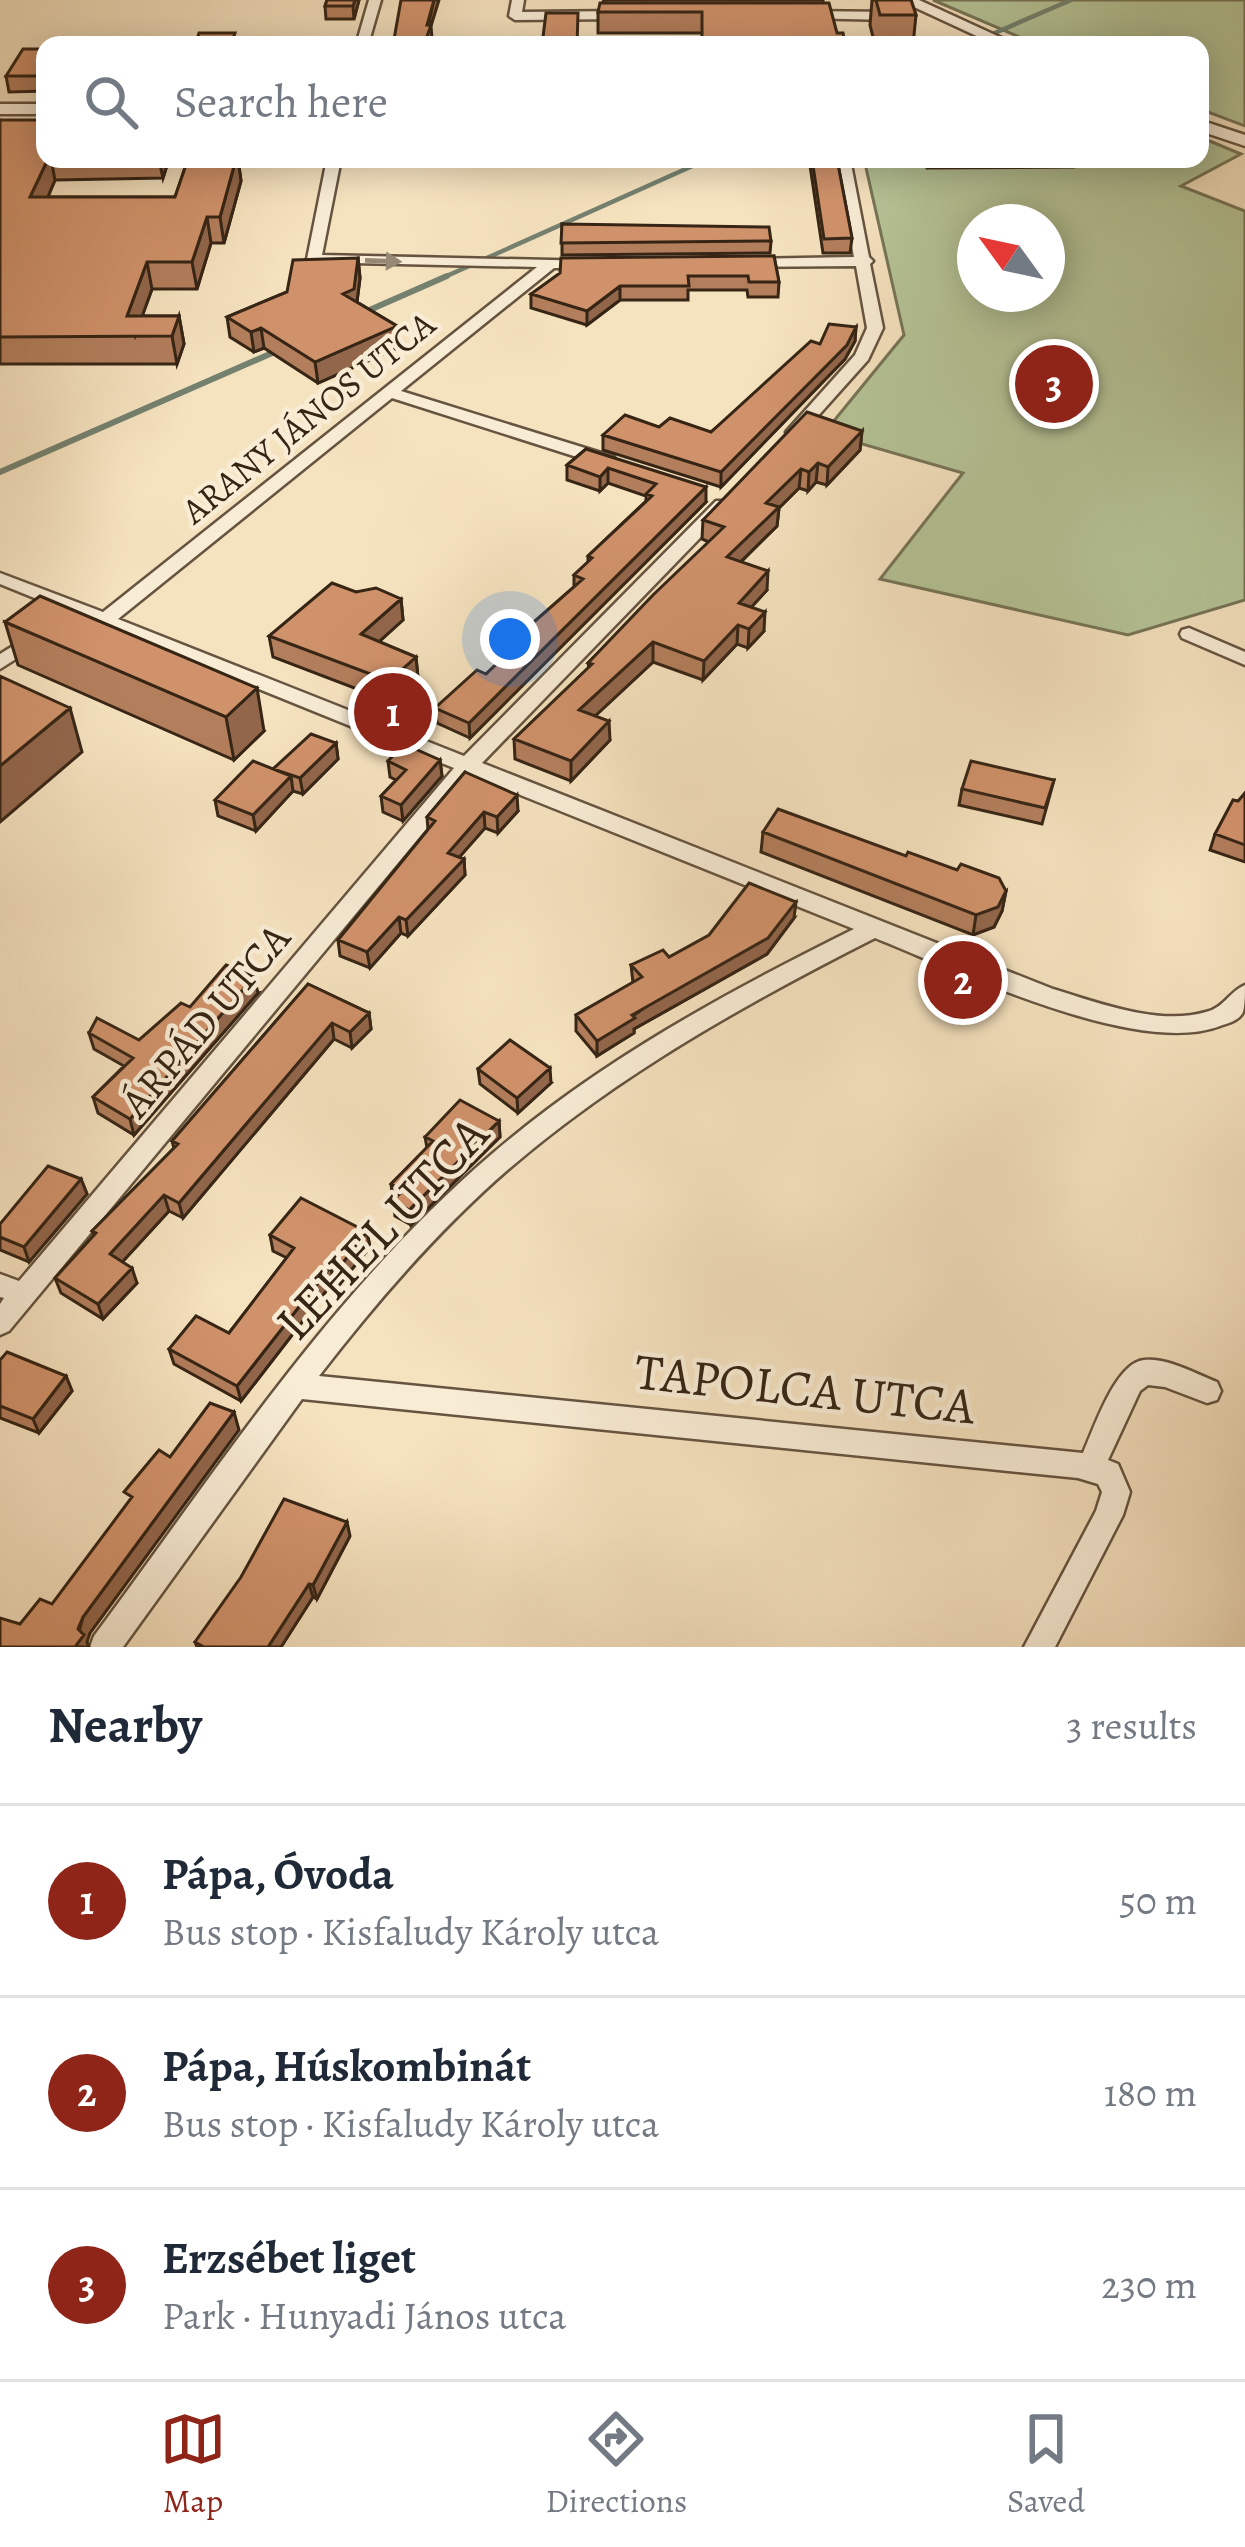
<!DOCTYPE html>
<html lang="en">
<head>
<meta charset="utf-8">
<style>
  body { margin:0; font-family:Alegreya,serif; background:#f6f6f7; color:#1f2937 }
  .compass { position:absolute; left:957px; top:204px; width:108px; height:108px; border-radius:50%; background:#fff; box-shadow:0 6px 30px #0003; rotate:303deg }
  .you { position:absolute; left:510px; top:639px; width:42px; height:42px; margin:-30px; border:9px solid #fff; border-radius:50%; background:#1a73e8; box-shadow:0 0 0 18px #1a73e833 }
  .badge { display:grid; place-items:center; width:78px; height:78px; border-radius:50%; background:#8f2418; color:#fff; font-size:39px; font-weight:700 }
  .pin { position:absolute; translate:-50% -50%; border:6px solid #fff; box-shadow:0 3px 12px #0006 }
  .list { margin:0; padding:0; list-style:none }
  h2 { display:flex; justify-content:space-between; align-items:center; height:156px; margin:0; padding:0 48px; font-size:51px }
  h2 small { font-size:39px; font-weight:400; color:#747a83 }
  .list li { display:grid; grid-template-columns:78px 1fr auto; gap:36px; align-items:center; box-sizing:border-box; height:192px; padding:0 48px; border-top:3px solid #e0e1e3 }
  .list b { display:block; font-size:45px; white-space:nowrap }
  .list p { margin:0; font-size:39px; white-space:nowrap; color:#747a83 }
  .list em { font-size:39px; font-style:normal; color:#747a83 }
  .icon { flex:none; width:66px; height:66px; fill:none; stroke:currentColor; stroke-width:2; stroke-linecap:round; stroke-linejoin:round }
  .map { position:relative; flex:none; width:1245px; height:1647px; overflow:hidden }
  .search { position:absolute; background:#fff; box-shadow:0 6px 30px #0003; left:36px; right:36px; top:36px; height:132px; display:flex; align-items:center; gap:30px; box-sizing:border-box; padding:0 42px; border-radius:24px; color:#747a83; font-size:45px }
  .sheet { height:732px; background:#fff }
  nav { display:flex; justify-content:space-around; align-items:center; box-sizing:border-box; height:168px; border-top:3px solid #e0e1e3; background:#fff; font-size:33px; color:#747a83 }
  nav a { display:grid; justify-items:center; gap:6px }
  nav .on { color:#8f2418 }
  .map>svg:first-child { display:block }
  .green { fill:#b5c497; stroke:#767456; stroke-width:3; fill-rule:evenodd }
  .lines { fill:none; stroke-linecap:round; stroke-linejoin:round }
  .stream-far1 { stroke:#74816f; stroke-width:4.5 }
  .stream { stroke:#74816f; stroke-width:6 }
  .minor-casing { stroke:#665440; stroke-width:5 }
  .tertiary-casing { stroke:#665440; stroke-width:5 }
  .minor { fill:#f8ecd5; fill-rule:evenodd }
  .tertiary { fill:#f8ecd5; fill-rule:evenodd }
  .wall { fill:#b37e5c; stroke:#362515; stroke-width:3 }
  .shaded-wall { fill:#92664b; stroke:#362515; stroke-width:3 }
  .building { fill:#d0926b; stroke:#362515; stroke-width:3 }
  .oneway { fill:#978875 }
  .labels { text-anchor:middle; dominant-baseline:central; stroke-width:9; stroke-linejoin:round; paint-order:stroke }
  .far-street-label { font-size:36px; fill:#362515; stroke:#f8ecd5 }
  .street-label { font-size:42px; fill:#362515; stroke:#f8ecd5 }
  .near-street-label { font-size:51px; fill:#362515; stroke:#f8ecd5 }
</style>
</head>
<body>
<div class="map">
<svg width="1245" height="1647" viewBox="0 0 1245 1647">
  <rect width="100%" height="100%" fill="#f5e2bf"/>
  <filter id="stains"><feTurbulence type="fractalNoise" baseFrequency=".00167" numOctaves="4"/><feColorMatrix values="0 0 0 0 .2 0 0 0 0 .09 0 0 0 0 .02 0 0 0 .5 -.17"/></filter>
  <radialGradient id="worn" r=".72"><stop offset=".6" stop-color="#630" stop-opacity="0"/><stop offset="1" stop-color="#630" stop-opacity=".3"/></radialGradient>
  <!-- green -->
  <path class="green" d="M933,0H1245V126L1200,109V45H1038Z
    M1200,137L1241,154L1181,186L1245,211V600L1128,635L880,579L963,473L824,433L904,335L864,159H1200ZM975,222H1047V294H975Z"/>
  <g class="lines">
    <!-- stream-far1 -->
    <path class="stream-far1" d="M967,45L1071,0
      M440,279L708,159"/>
    <!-- stream -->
    <path class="stream" d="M365,312L447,276
      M0,472L279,350"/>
    <!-- minor casing -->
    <g class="minor-casing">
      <path id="minor" d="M369,0H381L368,45H356Z
        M512,0H524L522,12L624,11L630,15L624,19L515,20L509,16Z
        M805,11L890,12L896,16L890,20L801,18V12Z
        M327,159H341L322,255L595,261L597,264L590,268H554L401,391L614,457L616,461L608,466L602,465L392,398L118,619L464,756L716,501H728V509L482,763L1053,989C1099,1003 1159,1026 1206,1012C1224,1008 1229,992 1245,985C1245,994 1245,1005 1243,1012C1239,1021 1228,1023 1220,1026C1137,1058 956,970 875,938C747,1003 621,1073 511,1167C440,1228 377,1301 319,1376L1083,1453C1094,1429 1115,1363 1144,1360C1167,1357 1196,1374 1217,1382L1221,1391L1217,1400L1207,1403L1165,1387L1148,1385L1140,1391L1108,1460L1118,1464L1130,1492L1123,1515L1055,1647H1024L1096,1511L1102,1492L1098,1484L1078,1478L302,1399L123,1647H90L94,1636C218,1469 333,1290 492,1154C600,1061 727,992 854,929L471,775L9,1331L0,1335V1304L4,1298L0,1297V1274L19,1281L454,768L0,584V573L103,612L537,267L309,262L307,259Z
        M836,159H850L869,257L873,261L870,264L883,328L868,360L800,436L794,437L786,432L855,355L867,328L856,266L747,267L740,263L747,259L854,257Z
        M1189,628L1245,652V665L1182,638L1180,634L1182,630Z
        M34,633L41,635L43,639L41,643L0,669V654Z"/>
    </g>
    <!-- tertiary casing -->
    <g class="tertiary-casing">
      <path id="tertiary" d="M899,0H919L1017,45H996Z
        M0,104H45V114H0Z
        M1200,120L1245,135V146L1200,131Z"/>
    </g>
    <!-- minor -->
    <use href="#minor" class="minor"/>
    <!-- tertiary -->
    <use href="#tertiary" class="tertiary"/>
  </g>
  <!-- wall -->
  <path class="wall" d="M327,0H359L354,19H326L325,6Z
    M604,0H823V3L701,33H598V12Z
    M872,0H911L916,15L913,45H875L870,25Z
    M45,49V91L9,92L6,76Z
    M0,120L45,159H169L163,178L55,180L48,197H175L188,159H238L241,181L224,243H211L197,289H152L142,316H179L184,344L177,364H0Z
    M379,159H407V164H380Z
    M809,159H837L852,238L850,253H823Z
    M925,159H1075L1074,167L927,168Z
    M562,224L771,241L770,253L562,255Z
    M774,256L779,282L778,297H748L747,290H688V300H620L587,325L531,308V294Z
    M358,258L360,278L357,302L397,326L399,347L318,383L264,348L254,352L230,337L227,317L287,292Z
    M856,327L855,341L845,359L721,487L603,450V435L659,427L711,432L820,344Z
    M862,431L860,450L827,485L816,482L808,491L799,488L779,508L777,526L741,562L767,590L751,607L764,631L748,648L737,644L703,680L653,662L595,716L610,740L571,781L515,759L514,739L589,668L588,663L709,542L702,539L703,520Z
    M586,449L706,502L470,738L437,723L435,708L486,674L518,643V636L574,587V575L588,562V556L646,501V496L608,483L600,491L567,480V465Z
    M356,592L401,599L403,620L379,642L416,657L418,678L391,702L273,657L269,636Z
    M5,622L264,731L234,760L18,665Z
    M336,743L338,759L303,794L293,791L256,831L218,816L215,800L273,769Z
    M440,760L442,776L403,821L383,812L381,796L396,780L390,777L388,761Z
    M465,772L518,811L498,833L485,828L459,857L464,859L465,875L408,936L401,933L370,968L340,956L338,940L428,830L427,817Z
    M1054,780L1042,824L959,805L962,789Z
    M1245,793V862L1210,850L1215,834Z
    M763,832L906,856L1006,891L1002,911L994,927L973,935L761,852Z
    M794,918L767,954L634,1029V1033L597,1056L576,1031V1015L633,983L631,965L669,957Z
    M308,984L369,1013L371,1029L352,1048L334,1039L183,1218L169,1211L122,1262L137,1283L103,1319L61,1293L55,1278L94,1235L92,1231L174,1148L172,1141Z
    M258,993L134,1135L98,1113L93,1097L124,1066L94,1049L89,1033L139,1040L190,1007Z
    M478,1069L551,1083L518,1113L480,1084Z
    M499,1121L500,1137L411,1225L395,1216L391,1184L427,1148L425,1137Z
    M81,1179L87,1194L29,1262L0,1250V1224Z
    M367,1232L370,1247L339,1285L333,1282L241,1401L174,1364L169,1349L229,1333L287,1258L273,1251L270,1235Z
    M0,1360L66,1376L72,1391L39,1433L0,1418Z
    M350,1536L317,1599L313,1597L281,1647H197L195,1642Z"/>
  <!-- shaded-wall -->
  <path class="shaded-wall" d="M355,0H359L354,19L353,6Z
    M434,0H439L431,26L432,38L429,45H424Z
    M48,159H51L55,180L36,224L30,197Z
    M159,159H169L163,178Z
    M236,159H238L241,181L224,243L220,217Z
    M207,217L211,243L197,289L192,262Z
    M358,258L360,278L356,309L343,294Z
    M147,262L152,289L135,336L127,316Z
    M620,286V300L587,325V311Z
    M179,316L184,344L177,364L172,336Z
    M397,326L399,347L318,383L315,362Z
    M856,327L855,341L845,359L721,487V472Z
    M261,328L264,348L254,352L251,332Z
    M862,431L860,450L827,485L828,467Z
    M818,463L816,482L808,491L809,472Z
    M608,468V483L600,491V477Z
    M801,469L799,488L779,508L777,526L726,576L727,557L766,503Z
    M706,487V502L470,738L469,723Z
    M768,571L767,590L738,622L739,603Z
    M401,599L403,620L364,655L361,634Z
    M765,612L764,631L748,648L749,629Z
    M738,625L737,644L703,680L704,661Z
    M653,642V662L580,730L579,710Z
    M416,657L418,678L391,702L389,681Z
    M257,688L264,731L234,760L226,717Z
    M70,708L82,752L0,822V766Z
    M609,721L610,740L571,781V761Z
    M336,743L338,759L303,794L300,778Z
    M440,760L442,776L403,821L401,805Z
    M291,776L293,791L256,831L253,815Z
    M517,795L518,811L498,833L497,817Z
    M484,812L485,828L449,869L448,853Z
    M464,859L465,875L408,936L406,920Z
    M1006,891L1002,911L994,927L973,935L976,915Z
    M796,902L794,918L767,954L634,1029V1033L597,1056V1041Z
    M399,917L401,933L370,968L367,952Z
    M254,977L258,993L134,1135L130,1119Z
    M369,1013L371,1029L352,1048L350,1032Z
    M332,1023L334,1039L183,1218L179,1203Z
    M550,1068L551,1083L518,1113L517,1098Z
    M499,1121L500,1137L411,1225L409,1210Z
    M81,1179L87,1194L29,1262L24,1247Z
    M164,1195L169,1211L115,1270L110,1254Z
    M367,1232L370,1247L339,1285L337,1270Z
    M331,1266L333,1282L241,1401L237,1386Z
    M132,1268L137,1283L103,1319L98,1304Z
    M66,1376L72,1391L39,1433L33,1419Z
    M234,1412L239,1430L90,1633L87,1642L89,1647H75L83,1617Z
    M347,1522L350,1536L317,1599L313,1585Z
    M309,1584L313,1597L281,1647H268Z"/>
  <!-- building -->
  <path class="building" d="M327,0H355L353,6H325Z
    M401,0H434L427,25H431L424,45H393Z
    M876,0H911L916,15H880Z
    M600,3H829L837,33H843L845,45H702V12H598Z
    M546,13H578L577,45H542Z
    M199,33H235L231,45H195Z
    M23,49H45V76H6Z
    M0,120H45V159H48L30,197H175L188,159H236L220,217H207L192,262H147L127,316H179L172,336L0,337Z
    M812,159H837L852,238L824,239Z
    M562,224L769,227L771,241L561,243Z
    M774,256L779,282H749L748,276H688L689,286H620L587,311L531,294L560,273L561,258Z
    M358,258L354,289L343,294L397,326L315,362L261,328L251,332L227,317L287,292L293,260Z
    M829,324L856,327L847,345L721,472L603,435L625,415L659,427L670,418L711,432L811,341L820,344Z
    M807,412L862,431L828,467L818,463L809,472L801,469L766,503L779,507L727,557L768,571L739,603L765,612L749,629L738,625L704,661L653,642L579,710L609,721L571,761L514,739L592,664L588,663L653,595L724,527L703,520Z
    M586,449L706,487L469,723L435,708L477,670L486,674L524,638L518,636L583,579L574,575L592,558L588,556L652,496L646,494L656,484L608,468L600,477L567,465Z
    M332,583L356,592L376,588L401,599L361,634L416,657L389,681L269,636Z
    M40,596L257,688L226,717L5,622Z
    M0,676L70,708L0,766Z
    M311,734L336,743L300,778L273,769Z
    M404,744L440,760L401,805L381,796L406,770L388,761Z
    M253,761L291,776L253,815L215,800Z
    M971,761L1054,780L1045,808L962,789Z
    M465,772L517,795L497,817L484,812L448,853L464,859L406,920L399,917L367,952L338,940L435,821L427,817Z
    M1245,793V845L1215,834L1233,800L1238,801Z
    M778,809L906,856L908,852L957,870L961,864L999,878L1006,891L998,907L976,915L763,832Z
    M749,883L796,902L768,938L632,1015L635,1018L597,1041L576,1015L642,977L631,965L663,950L669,957L709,935Z
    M226,965L254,977L130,1119L93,1097L133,1058L89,1033L97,1018L139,1040L181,1003L190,1007Z
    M308,984L369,1013L350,1032L332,1023L179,1203L164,1195L110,1254L132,1268L98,1304L55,1278L96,1233L92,1231L178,1144L172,1141Z
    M510,1040L550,1068L517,1098L478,1069Z
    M460,1100L499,1121L409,1210L393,1200L403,1191L391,1184L433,1141L425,1137Z
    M48,1166L81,1179L24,1247L0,1237V1224Z
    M301,1198L367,1232L337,1270L331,1266L237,1386L169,1349L196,1316L229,1333L294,1248L270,1235Z
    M7,1352L66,1376L33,1419L0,1406V1360Z
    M210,1403L234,1412L83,1617L78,1629L84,1635L75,1647H0V1618L20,1624L40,1599L52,1604L132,1497L124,1492L159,1450L170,1457Z
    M284,1499L347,1522L313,1585L309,1584L268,1647H204L195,1642L241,1577Z"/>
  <!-- one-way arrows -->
  <defs><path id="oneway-solid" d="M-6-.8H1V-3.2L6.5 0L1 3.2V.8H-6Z" transform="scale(3)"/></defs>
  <use class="oneway" href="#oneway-solid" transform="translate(383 261) rotate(2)"/>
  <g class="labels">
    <!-- far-street labels -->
    <g class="far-street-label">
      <text transform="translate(308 417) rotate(-39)">ARANY JÁNOS UTCA</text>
    </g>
    <!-- street labels -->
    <g class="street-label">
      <text transform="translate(205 1020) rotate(-50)">ÁRPÁD UTCA</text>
    </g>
    <!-- near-street labels -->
    <g class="near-street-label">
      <text transform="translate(382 1228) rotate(-47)">LEHEL UTCA</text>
      <text transform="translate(805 1389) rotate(6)">TAPOLCA UTCA</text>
    </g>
  </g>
  <rect width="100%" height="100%" filter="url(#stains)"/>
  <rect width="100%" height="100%" fill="url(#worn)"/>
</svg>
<svg class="compass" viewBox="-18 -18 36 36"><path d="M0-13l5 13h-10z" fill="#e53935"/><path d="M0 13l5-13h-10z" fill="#747a83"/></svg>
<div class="you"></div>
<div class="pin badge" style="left:393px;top:712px">1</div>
<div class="pin badge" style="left:963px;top:980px">2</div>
<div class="pin badge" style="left:1054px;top:384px">3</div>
<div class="search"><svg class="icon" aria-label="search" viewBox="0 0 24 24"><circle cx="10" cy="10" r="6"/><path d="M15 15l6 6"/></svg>Search here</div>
</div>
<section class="sheet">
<h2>Nearby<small>3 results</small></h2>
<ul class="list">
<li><span class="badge">1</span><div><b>Pápa, Óvoda</b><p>Bus stop · Kisfaludy Károly utca</p></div><em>50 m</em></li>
<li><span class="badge">2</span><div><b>Pápa, Húskombinát</b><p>Bus stop · Kisfaludy Károly utca</p></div><em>180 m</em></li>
<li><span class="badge">3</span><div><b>Erzsébet liget</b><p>Park · Hunyadi János utca</p></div><em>230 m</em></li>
</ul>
</section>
<nav>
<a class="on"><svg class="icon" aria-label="map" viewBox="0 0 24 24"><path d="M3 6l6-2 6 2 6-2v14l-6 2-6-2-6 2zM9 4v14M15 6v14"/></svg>Map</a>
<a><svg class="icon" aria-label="directions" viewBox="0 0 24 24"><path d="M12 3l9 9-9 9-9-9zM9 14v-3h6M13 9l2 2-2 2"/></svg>Directions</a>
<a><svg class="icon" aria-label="saved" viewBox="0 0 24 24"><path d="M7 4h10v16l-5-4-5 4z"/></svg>Saved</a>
</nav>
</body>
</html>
